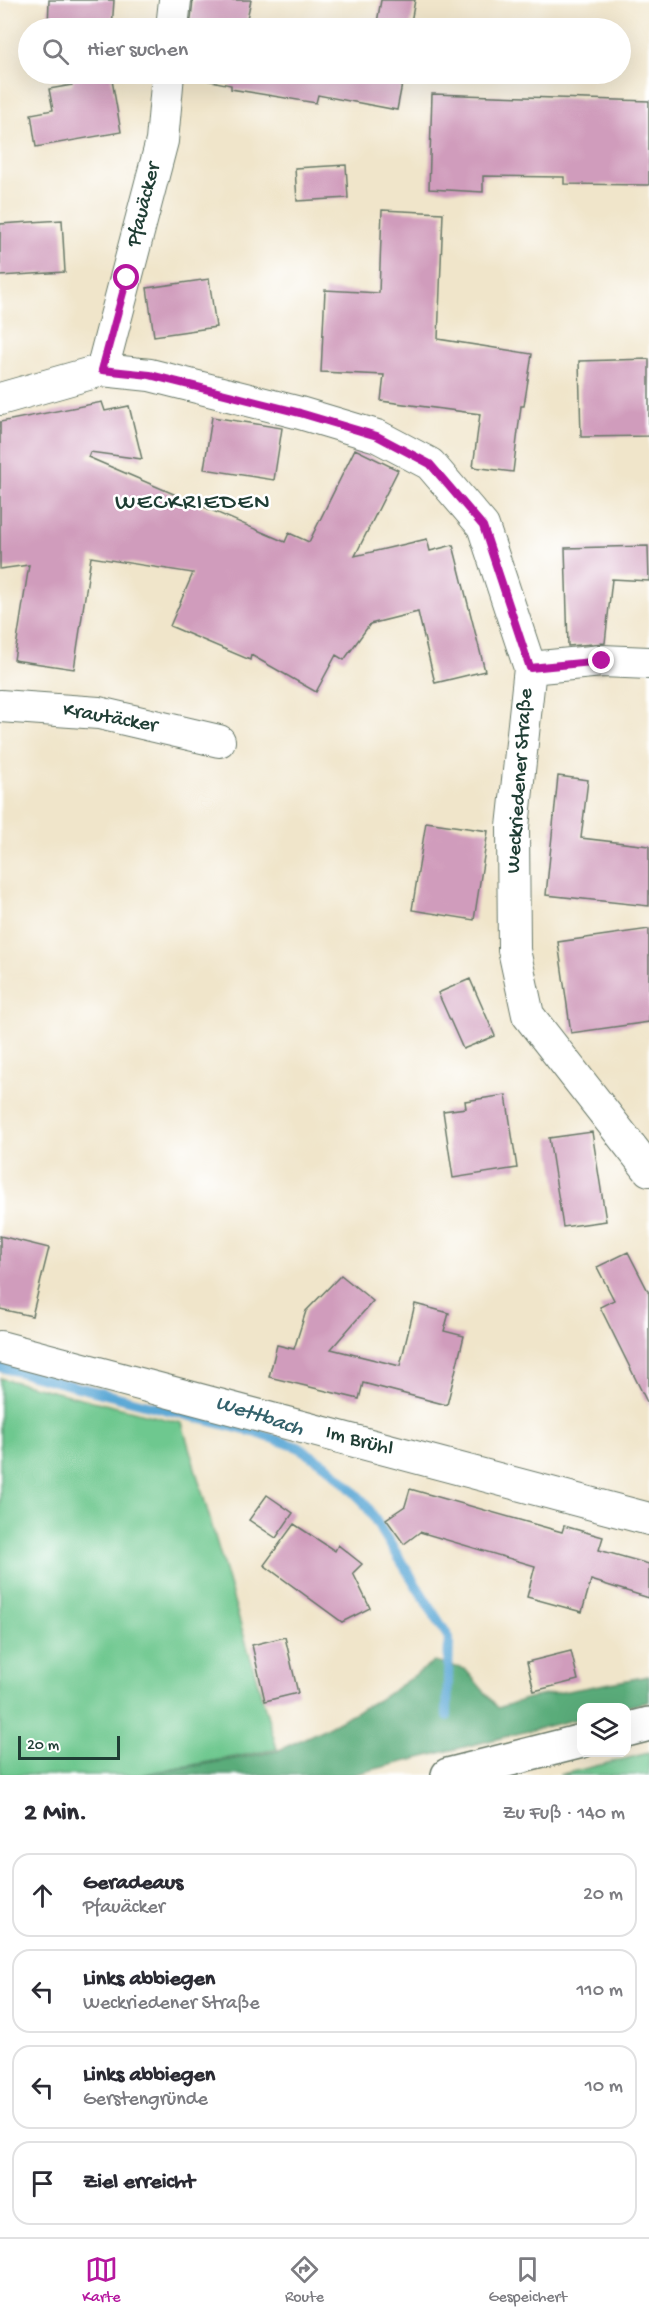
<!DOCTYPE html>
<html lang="de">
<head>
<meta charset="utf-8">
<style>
  body { margin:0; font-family:"Gochi Hand",sans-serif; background:#f7f7f7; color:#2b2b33 }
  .controls { position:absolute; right:18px; bottom:18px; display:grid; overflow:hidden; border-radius:12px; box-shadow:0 6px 24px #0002 }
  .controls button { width:54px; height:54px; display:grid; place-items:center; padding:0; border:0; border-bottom:2px solid #e1e1e2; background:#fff; color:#2b2b33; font:30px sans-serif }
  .scale { position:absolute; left:18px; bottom:15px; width:102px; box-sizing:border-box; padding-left:6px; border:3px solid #1f3d34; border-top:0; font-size:16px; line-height:21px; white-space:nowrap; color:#1f3d34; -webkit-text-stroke:4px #fff; paint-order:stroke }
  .stop { position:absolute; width:18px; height:18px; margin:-14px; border:4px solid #b5179e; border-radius:50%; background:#fff }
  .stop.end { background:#b5179e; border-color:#fff; box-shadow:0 2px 6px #0008 }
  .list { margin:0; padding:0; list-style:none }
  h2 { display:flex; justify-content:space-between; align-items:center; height:78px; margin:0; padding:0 24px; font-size:26px }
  h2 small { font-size:20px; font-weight:400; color:#7c7c81 }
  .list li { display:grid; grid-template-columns:39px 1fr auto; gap:18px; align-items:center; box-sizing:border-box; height:84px; margin:0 12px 12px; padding:0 12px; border:2px solid #e1e1e2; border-radius:18px }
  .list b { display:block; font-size:22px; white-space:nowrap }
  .list p { margin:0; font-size:20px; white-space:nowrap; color:#7c7c81 }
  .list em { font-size:20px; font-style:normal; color:#7c7c81 }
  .icon { flex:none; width:33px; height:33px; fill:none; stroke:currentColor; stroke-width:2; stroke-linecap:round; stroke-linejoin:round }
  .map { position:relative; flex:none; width:649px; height:1775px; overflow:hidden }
  .search { position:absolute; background:#fff; box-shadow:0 6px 24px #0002; left:18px; right:18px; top:18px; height:66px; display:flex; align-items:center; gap:15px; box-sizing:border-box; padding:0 21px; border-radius:33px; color:#7c7c81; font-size:22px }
  .sheet { height:462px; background:#fff }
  nav { display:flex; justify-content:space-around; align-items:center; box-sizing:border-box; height:84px; border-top:2px solid #e1e1e2; background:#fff; font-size:16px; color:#7c7c81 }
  nav a { display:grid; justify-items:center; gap:3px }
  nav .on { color:#b5179e }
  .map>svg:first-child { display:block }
  .green { fill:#6ec88f; stroke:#468262; stroke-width:1.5 }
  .forest { fill:#5aac7a; stroke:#3c7457; stroke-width:1.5 }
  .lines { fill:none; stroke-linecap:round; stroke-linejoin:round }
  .stream { stroke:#5ca8d5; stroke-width:10 }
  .building { fill:#d09cbc }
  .minor-casing { stroke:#687868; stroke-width:34 }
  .secondary-casing { stroke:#687868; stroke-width:36 }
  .minor { stroke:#fff; stroke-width:32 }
  .secondary { stroke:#fff; stroke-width:33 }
  .route { stroke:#b5179e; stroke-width:8 }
  .labels { text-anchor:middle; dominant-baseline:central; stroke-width:5; stroke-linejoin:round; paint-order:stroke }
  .street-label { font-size:21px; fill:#1f3d34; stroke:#fff }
  .water-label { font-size:22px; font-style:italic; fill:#34626c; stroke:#fff }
  .quarter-label { font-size:24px; letter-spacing:1.5px; fill:#1f3d34; stroke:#fff }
</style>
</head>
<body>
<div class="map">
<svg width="649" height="1775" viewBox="0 0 649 1775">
  <rect width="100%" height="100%" fill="#fff"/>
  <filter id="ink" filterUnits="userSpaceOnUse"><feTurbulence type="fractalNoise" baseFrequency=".0167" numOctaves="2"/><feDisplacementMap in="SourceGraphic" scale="12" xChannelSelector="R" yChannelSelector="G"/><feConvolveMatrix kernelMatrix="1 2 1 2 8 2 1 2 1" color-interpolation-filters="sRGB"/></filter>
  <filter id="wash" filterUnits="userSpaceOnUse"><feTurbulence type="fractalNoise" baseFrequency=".008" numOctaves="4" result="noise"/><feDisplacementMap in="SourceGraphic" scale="24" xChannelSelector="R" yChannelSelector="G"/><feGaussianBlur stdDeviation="1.35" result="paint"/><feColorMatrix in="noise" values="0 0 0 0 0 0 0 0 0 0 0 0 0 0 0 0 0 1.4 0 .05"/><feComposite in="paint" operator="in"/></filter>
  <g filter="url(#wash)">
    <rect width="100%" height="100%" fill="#f0e5ca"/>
    <!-- green -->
    <path class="green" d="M0,1378L182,1423L277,1749L139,1775H0Z
      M649,1753V1775H559Z"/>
    <!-- forest -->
    <path class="forest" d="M434,1662L465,1669L498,1708L529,1698L649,1676V1702L625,1707L582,1708L581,1718L351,1775H144L277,1751L324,1729L383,1697Z"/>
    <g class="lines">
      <!-- stream -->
      <path class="stream" d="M0,1367L257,1433L298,1447L330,1468L364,1502L449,1638L447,1716"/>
    </g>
    <g id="blocks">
      <!-- building -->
      <path class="building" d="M49,0H114L112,28H48Z
        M193,0H251L245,28H190Z
        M381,0H415L410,28H376Z
        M74,74H111L121,132L36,147L31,114L53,110L49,89L72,85Z
        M186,74H404L397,110L318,95L316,103L231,89V85L186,76Z
        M432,94L649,101V185L564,184V177L483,176V192L429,189Z
        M346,165L348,198L297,201L295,168Z
        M382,210L443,213L438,339L532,354L524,406H521L513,472L473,467L480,414L381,401L384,375L321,372L325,290L379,293Z
        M62,220L65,272L0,276V224Z
        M209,279L216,327L154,336L147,288Z
        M649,359V436L581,437L579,361Z
        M102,402L105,411L129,406L142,459L90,452L88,457L285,542L289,533L309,542L355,449L398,470L355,556L427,539L430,551L453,545L485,671L435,683L418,612L370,624L344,660L336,655L316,692L251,655L250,660L170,626L193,573L91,557L74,669L14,660L29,565L0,569V422Z
        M212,417L282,428L274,480L204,469Z
        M648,546L649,581L612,579L605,643L568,646L565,548Z
        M558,776L588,780L581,838L649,846V906L546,895Z
        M426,822L488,831L474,920L412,910Z
        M649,929V1022L571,1033L558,942Z
        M470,979L495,1036L463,1049L438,993Z
        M506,1095L517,1168L453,1178L443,1111L466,1108L465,1101Z
        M592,1132L606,1221L563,1227L549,1138Z
        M0,1236L49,1248L32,1316L0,1309Z
        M628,1252L649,1293V1406L600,1307L614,1300L597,1267Z
        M341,1275L373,1301L331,1349L400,1366L415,1304L449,1313L444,1331L464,1336L447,1405L363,1383L359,1399L269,1377L277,1345L294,1349L306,1311Z
        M410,1489L562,1532L564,1526L603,1537L599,1550L649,1564V1598L591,1580L582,1612L527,1597L535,1566L420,1532L404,1544L386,1519L405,1506Z
        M267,1495L293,1513L276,1538L249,1520Z
        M294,1524L335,1551L338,1545L362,1564L353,1573L370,1608L342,1622L264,1565Z
        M285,1637L298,1693L265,1701L252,1645Z
        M571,1651L578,1680L534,1691L527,1662Z"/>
    </g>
  </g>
  <g filter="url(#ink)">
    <use href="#blocks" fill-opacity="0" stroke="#687868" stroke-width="1.5"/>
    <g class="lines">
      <!-- minor casing -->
      <g class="minor-casing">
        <path id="minor" d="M172,28L175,0
          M102,370L162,141L168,74
          M0,399L102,370L150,375L300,413L377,436L430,464L483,526L530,668L513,827L514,950L528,1015L649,1170
          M530,668L602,661L649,663
          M0,706L99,713L219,741
          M0,1347L649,1519"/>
      </g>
      <!-- secondary casing -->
      <g class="secondary-casing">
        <path id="secondary" d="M626,1730L649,1724
          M448,1775L582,1741"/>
      </g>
      <!-- minor -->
      <use href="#minor" class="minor"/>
      <!-- secondary -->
      <use href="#secondary" class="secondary"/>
    </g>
  </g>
  <g class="lines" filter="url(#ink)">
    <!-- route -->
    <path class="route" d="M127,278L102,370L150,375L300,413L377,436L430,464L483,526L530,668L602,661"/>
  </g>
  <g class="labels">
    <!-- street labels -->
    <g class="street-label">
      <text transform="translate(145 205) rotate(-76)">Pfauäcker</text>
      <text transform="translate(110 719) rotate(10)">Krautäcker</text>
      <text transform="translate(521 781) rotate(-86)">Weckriedener Straße</text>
      <text transform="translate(359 1442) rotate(15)">Im Brühl</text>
    </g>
    <!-- water labels -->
    <g class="water-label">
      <text transform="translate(259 1417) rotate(18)">Wettbach</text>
    </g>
    <!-- quarter labels -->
    <g class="quarter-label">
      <text x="193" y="503">WECKRIEDEN</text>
    </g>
  </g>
</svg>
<div class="controls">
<button><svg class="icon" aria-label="layers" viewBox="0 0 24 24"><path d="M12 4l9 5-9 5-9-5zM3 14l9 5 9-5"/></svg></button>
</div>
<div class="scale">20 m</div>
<div class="stop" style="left:127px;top:278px"></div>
<div class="stop end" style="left:602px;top:661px"></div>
<div class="search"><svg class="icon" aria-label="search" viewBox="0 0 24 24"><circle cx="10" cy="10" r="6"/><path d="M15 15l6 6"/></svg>Hier suchen</div>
</div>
<section class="sheet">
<h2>2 Min.<small>Zu Fuß · 140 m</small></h2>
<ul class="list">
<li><svg class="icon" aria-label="ahead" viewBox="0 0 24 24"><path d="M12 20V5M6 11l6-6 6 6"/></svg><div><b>Geradeaus</b><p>Pfauäcker</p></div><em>20 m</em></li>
<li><svg class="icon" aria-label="left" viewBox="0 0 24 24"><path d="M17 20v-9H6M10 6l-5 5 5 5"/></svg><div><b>Links abbiegen</b><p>Weckriedener Straße</p></div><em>110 m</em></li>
<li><svg class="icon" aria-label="left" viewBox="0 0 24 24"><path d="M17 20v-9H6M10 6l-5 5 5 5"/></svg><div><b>Links abbiegen</b><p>Gerstengründe</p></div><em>10 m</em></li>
<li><svg class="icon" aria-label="arrive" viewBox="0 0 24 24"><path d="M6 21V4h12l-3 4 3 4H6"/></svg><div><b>Ziel erreicht</b></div></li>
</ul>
</section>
<nav>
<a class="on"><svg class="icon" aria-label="map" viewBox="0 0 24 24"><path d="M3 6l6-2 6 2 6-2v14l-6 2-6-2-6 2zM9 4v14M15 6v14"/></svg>Karte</a>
<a><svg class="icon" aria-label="directions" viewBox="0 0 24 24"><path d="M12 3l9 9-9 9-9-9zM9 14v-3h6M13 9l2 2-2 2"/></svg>Route</a>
<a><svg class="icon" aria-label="saved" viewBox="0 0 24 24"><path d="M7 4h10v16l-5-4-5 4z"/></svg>Gespeichert</a>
</nav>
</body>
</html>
